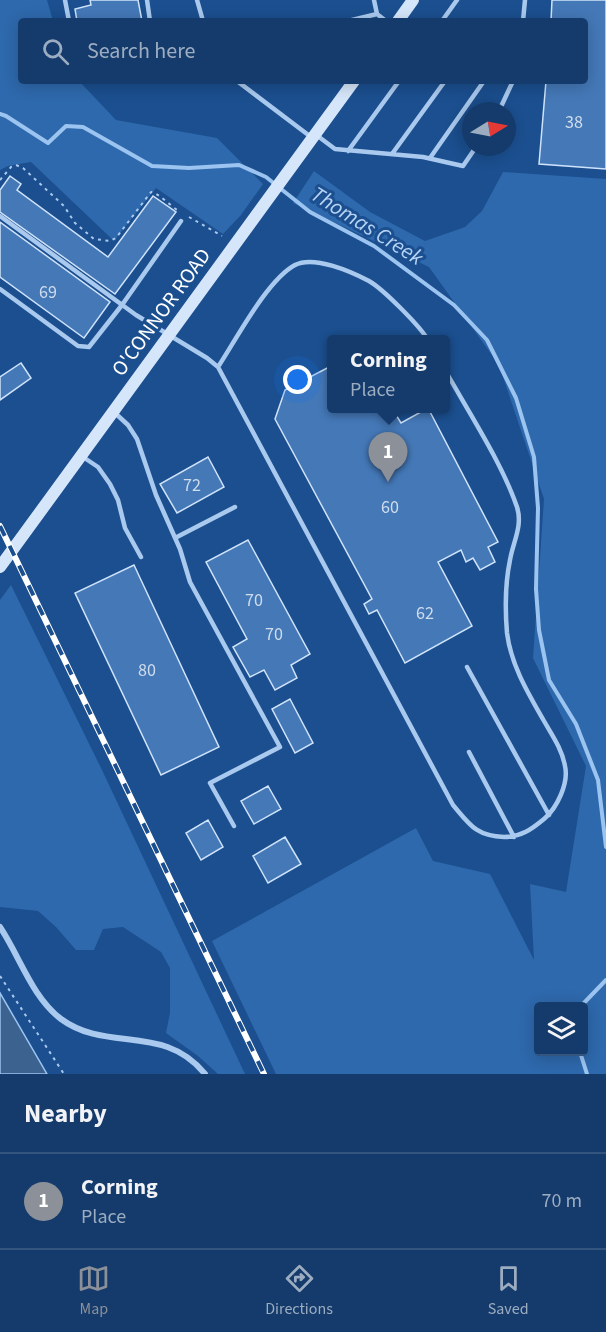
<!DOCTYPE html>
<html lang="en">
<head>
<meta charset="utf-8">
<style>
  body { margin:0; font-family:"Source Sans 3",sans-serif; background:#214673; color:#f1f3f6 }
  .controls { position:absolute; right:18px; bottom:18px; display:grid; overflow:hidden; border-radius:6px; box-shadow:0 3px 15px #0003 }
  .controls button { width:54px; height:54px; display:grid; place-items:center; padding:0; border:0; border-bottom:2px solid #33557e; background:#143b6b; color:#f1f3f6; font:30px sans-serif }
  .compass { position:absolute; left:462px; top:102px; width:54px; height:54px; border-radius:50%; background:#143b6b; box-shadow:0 3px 15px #0003; rotate:80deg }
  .you { position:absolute; left:298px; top:380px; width:21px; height:21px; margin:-15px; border:4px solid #fff; border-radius:50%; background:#1a73e8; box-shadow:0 0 0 9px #1a73e833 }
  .badge { display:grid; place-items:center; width:39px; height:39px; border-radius:50%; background:#8c9099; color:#fff; font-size:20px; font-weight:700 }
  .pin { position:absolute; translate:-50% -50px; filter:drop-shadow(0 2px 3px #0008) }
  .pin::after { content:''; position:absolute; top:32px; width:21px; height:18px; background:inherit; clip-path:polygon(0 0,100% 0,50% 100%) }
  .popup { position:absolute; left:327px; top:335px; width:123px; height:78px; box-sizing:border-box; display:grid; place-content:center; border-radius:6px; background:#143b6b; filter:drop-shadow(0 2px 4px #0005); font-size:20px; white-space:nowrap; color:#9dadc1 }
  .popup b { font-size:22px; color:#f1f3f6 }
  .popup::after { content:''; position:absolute; left:50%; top:100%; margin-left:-12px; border:12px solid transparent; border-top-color:#143b6b }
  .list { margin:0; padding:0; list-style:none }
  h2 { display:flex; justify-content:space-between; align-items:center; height:78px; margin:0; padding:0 24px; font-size:26px }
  h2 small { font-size:20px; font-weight:400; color:#9dadc1 }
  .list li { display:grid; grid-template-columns:39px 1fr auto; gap:18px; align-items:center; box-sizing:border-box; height:96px; padding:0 24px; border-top:2px solid #33557e }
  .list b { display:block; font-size:22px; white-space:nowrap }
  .list p { margin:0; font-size:20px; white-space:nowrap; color:#9dadc1 }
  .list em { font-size:20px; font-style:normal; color:#9dadc1 }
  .icon { flex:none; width:33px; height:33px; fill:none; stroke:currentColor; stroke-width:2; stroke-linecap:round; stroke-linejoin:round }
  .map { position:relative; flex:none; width:606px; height:1074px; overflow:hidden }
  .search { position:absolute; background:#143b6b; box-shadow:0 3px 15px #0003; left:18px; right:18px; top:18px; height:66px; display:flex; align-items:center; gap:15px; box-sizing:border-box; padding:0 21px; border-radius:6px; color:#9dadc1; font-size:22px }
  .sheet { height:174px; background:#143b6b }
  nav { display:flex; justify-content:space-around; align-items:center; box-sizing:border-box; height:84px; border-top:2px solid #33557e; background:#143b6b; font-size:16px; color:#9dadc1 }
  nav a { display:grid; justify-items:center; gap:3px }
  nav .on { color:#8c9099 }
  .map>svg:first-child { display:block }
  .green { fill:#2e69ad; fill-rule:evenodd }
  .water { fill:#3c6290; stroke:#9cc4f0; stroke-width:1.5 }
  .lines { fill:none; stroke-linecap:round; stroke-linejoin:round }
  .stream { stroke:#9cc4f0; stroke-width:4 }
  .building { fill:#4478b7; stroke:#cfe3fa; stroke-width:1.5 }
  .path { stroke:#a9c9ee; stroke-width:2; stroke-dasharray:3 4.5; stroke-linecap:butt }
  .lane { stroke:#a9c9ee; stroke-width:4.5 }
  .street { stroke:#a9c9ee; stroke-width:6 }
  .secondary { stroke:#d6e6fa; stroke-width:12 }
  .rail-casing { stroke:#fff; stroke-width:6 }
  .rail { stroke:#1b4f8f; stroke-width:4; stroke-dasharray:11; stroke-linecap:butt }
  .labels { text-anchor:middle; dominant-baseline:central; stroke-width:6; stroke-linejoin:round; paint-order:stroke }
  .number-label { font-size:18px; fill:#d0dded }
  .street-label { font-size:21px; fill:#fff; stroke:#1b4f8f }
  .water-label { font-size:22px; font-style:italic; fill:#b5d3f5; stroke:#1b4f8f }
</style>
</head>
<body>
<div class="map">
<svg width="606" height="1074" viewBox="0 0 606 1074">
  <rect width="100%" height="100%" fill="#1b4f8f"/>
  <!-- green -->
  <path class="green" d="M0,0H47L53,21H21V81H79L116,120L217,138L263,184L241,215L223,234L156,188L114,241L31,162L8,166L0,170Z
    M314,171L370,212L425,241L465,227L482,211L503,172L606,179V1074H276L212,941L416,828L433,861L490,874L534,960L530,884L566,892L586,766L533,658L544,499L499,365L429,267L293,203ZM538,1006H584V1052H538Z
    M11,585L102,770L245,1074H218L198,1056L166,1033L170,1013V968L161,952L123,927L103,929L94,950H76L56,927L38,911L0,907V600Z"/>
  <!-- water -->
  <path class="water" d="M0,993L47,1074H0Z"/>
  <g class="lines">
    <!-- stream -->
    <path class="stream" d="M0,114L6,116L48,143L66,126L83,127L152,166L189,168L239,165L266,177L310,212L374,246L454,305L487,340L516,398L534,457L538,508L536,589L539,630L549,680L576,724L598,780L606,847
      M581,1006L606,980
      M580,1052L587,1074"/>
  </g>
  <!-- building -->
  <path class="building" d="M90,0H138L142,21H77L75,9L91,5Z
    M552,0H606V169L539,164L546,81H585V21H551Z
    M10,176L21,184L17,190L108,257L153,196L176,212L115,294L0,212V190Z
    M0,222L110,302L84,338L0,277Z
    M21,363L31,378L0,400V377Z
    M331,366V408H364L384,414L393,410L401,423L428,408L498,542L488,547L495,562L480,570L473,558L466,562L461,550L438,562L472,626L405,663L377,610L369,614L364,604L372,599L275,419L285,390Z
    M208,457L224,487L177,513L160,484Z
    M248,540L310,654L291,665L297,678L275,690L264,670L250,677L233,647L247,639L206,562Z
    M134,565L219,747L161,775L75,593Z
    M290,699L313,743L295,753L272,709Z
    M268,786L281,809L254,824L241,801Z
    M208,820L223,847L201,860L186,833Z
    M285,837L301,864L268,883L253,856Z"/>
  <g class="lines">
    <!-- path -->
    <path class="path" d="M0,180L11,167L16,165L23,168L64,206L75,223L94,239L110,241L116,238L151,192C159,193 170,206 179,211
      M189,217L222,236
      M0,976L64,1074"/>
    <!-- lane -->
    <path class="lane" d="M65,0L69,21
      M147,0L150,21
      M197,0L203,21
      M374,0L377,14
      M348,21L377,14L386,21
      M442,21L457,0
      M523,21L525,0
      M237,81L311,137
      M499,111L513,81
      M315,134L335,149L423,157L463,166L476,147
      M348,151L399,81
      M392,154L445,81
      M430,158L484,81
      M0,216L136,315L207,358L218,367L453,805C470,825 476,836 504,837C521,837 532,829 544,819C557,808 569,783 565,766C562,749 552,735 544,721C528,693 511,665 507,633C505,609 505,584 510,560C513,542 523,526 517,507C502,463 468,411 445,370
      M0,289L78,346L89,347L122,305L181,221
      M218,367C236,340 267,280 295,265C314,255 352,272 369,281C383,289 420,326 428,340
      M115,413L128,425L137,439L156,495L180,549L190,582L280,747L210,783L234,826
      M83,457L98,467L110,484L118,500L125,528L141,557
      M175,538L235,507
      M467,667L549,815
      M469,752L514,837"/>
    <!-- street -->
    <path class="street" d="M0,927C20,957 32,997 61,1019C107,1053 164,1023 205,1074"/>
    <!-- secondary -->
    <path class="secondary" d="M398,21L413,0
      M0,567L354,81"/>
    <!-- rail casing -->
    <g class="rail-casing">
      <path id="rail" d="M0,526L264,1074"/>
    </g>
    <!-- rail -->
    <use href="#rail" class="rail"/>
  </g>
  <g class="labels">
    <!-- number labels -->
    <g class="number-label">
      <text x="574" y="122">38</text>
      <text x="48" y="292">69</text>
      <text x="192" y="485">72</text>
      <text x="390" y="507">60</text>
      <text x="254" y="600">70</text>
      <text x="425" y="613">62</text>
      <text x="274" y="634">70</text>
      <text x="147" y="670">80</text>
    </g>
    <!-- street labels -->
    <g class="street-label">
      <text transform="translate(161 312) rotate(-54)">O'CONNOR ROAD</text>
    </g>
    <!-- water labels -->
    <g class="water-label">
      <text transform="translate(367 226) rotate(32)">Thomas Creek</text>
    </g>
  </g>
</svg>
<div class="controls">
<button><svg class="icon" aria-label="layers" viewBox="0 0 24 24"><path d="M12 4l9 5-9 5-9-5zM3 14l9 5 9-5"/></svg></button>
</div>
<svg class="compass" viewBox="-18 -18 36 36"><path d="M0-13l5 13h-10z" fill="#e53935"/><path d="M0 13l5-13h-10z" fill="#9dadc1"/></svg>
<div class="you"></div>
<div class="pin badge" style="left:388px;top:482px">1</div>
<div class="popup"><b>Corning</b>Place</div>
<div class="search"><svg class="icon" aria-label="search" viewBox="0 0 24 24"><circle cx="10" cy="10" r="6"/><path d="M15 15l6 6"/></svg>Search here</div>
</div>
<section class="sheet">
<h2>Nearby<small></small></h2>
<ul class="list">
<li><span class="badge">1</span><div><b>Corning</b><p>Place</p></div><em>70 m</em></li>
</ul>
</section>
<nav>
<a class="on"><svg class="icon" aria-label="map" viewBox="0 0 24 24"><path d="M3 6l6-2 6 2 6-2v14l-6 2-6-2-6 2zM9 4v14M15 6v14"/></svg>Map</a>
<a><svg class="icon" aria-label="directions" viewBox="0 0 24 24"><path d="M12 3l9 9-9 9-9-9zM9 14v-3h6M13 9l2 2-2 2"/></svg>Directions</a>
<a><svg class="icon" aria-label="saved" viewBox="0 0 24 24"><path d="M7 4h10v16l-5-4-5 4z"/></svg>Saved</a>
</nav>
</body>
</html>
